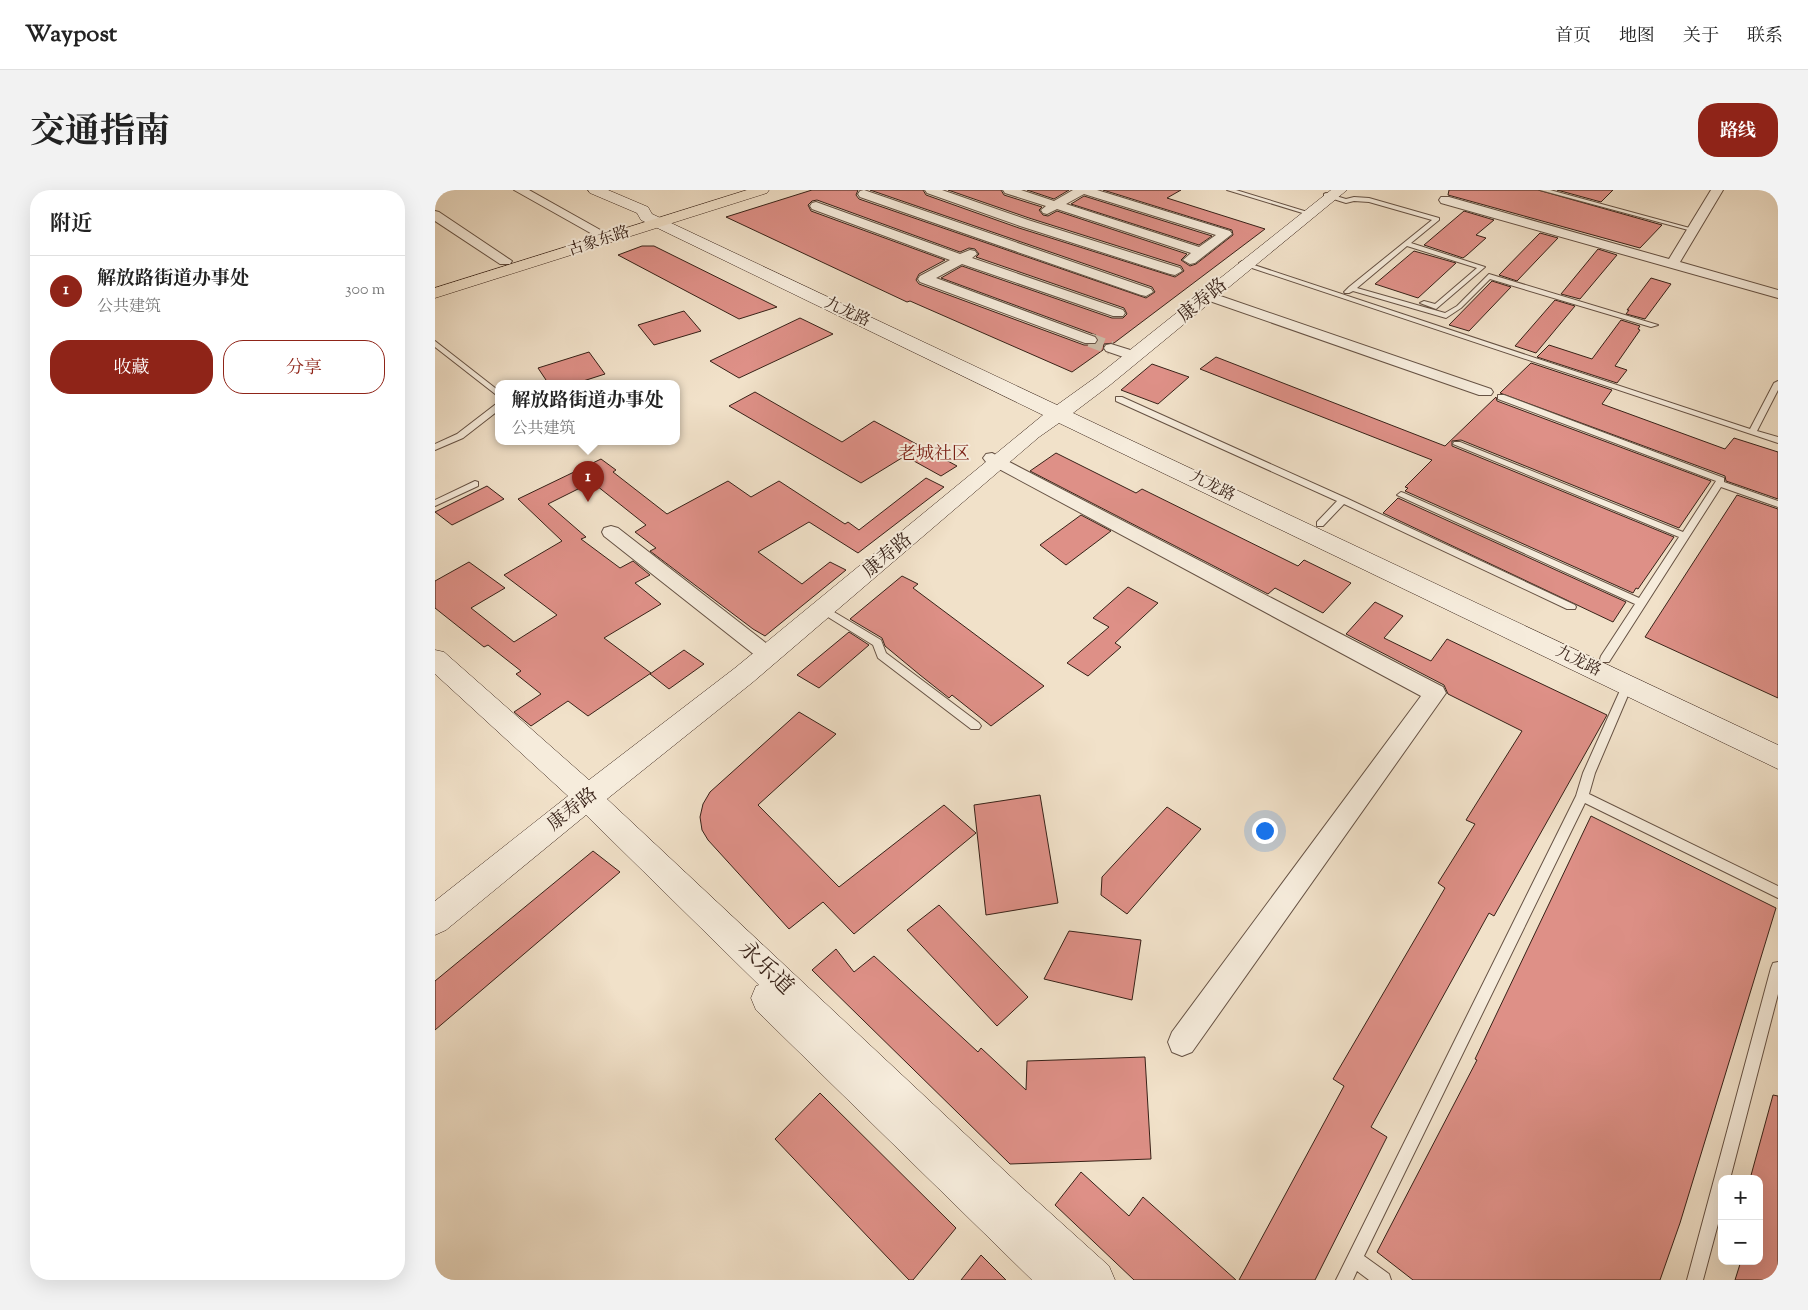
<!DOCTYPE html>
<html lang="zh">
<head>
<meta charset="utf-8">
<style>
  body { margin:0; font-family:"Sorts Mill Goudy","Noto Serif SC",serif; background:#f2f2f2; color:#222 }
  .controls { position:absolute; right:15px; bottom:15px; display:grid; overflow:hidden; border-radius:10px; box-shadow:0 5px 20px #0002 }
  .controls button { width:45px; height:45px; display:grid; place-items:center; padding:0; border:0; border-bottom:1px solid #e0e0e0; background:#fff; color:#222; font:25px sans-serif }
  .you { position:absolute; left:829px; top:640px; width:18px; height:18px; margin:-12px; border:4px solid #fff; border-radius:50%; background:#1a73e8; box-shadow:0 0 0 8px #1a73e833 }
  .badge { display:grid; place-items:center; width:32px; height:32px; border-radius:50%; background:#8f2418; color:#fff; font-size:16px; font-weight:700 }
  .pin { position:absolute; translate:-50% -41px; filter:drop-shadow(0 1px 2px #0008) }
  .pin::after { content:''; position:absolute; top:26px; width:18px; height:15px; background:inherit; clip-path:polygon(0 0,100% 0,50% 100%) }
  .popup { position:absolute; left:60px; top:190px; width:185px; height:65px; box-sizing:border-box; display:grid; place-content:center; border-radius:10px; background:#fff; filter:drop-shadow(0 1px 4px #0005); font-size:16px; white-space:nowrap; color:#767676 }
  .popup b { font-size:19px; color:#222 }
  .popup::after { content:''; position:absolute; left:50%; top:100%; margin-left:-10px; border:10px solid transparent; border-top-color:#fff }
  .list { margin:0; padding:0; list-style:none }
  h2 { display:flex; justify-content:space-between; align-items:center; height:65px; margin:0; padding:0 20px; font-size:21px }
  h2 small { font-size:16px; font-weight:400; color:#767676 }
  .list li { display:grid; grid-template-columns:32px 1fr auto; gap:15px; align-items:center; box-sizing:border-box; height:70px; padding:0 20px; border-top:1px solid #e0e0e0 }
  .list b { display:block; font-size:19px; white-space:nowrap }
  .list p { margin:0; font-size:16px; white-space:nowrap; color:#767676 }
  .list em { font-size:16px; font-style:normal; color:#767676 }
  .actions { display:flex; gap:10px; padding:15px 20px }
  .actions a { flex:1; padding:11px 0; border:1px solid #8f2418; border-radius:20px; text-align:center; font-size:18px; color:#8f2418 }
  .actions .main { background:#8f2418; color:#fff }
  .map { position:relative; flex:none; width:1343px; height:1090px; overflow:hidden; border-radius:20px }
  header { display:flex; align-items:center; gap:30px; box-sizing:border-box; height:70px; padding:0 25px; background:#fff; border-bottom:1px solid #e0e0e0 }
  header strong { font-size:24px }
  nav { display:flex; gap:28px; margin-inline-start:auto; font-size:18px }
  .intro { display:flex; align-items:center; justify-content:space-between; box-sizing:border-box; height:120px; padding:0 30px }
  h1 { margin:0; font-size:35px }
  .button { padding:12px 22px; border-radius:20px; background:#8f2418; color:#fff; font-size:18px; font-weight:700 }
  main { display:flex; gap:30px; padding:0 30px }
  aside { flex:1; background:#fff; border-radius:20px; box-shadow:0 5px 20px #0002 }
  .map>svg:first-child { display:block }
  .building { fill:#de9087; stroke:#382218; fill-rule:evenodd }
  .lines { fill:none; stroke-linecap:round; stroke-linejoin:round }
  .street-tunnel { stroke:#ccbba6; stroke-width:14; stroke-dasharray:14 7; stroke-linecap:butt }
  .lane-casing { stroke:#665244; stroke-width:2 }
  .street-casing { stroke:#665244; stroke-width:2 }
  .secondary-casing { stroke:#382218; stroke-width:1 }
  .primary-casing { stroke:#382218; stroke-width:1 }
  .lane { fill:#f6ecdc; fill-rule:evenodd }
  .street { fill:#f6ecdc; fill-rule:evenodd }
  .secondary { fill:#f6ecdc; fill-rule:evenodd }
  .primary { fill:#f1e1c9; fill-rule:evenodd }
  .labels { text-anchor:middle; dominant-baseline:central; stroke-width:4; stroke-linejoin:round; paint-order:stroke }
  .far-street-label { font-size:16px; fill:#382218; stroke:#f6ecdc }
  .far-quarter-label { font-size:18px; fill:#7a1f14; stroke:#f6ecdc }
  .street-label { font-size:19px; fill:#382218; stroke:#f6ecdc }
  .near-street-label { font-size:22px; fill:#382218; stroke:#f6ecdc }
</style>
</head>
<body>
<header>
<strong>Waypost</strong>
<nav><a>首页</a><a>地图</a><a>关于</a><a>联系</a></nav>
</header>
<div class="intro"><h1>交通指南</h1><a class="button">路线</a></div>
<main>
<aside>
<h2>附近<small></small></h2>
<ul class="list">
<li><span class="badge">1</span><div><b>解放路街道办事处</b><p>公共建筑</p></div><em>300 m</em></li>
</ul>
<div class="actions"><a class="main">收藏</a><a>分享</a></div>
</aside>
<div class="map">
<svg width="1343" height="1090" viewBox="0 0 1343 1090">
  <rect width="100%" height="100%" fill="#f1e1c9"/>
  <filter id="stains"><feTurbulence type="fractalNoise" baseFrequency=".004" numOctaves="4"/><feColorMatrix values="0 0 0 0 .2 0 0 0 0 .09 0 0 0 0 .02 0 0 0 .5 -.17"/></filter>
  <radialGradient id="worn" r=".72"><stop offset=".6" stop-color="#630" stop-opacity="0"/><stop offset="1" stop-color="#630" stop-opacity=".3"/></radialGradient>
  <!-- building -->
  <path class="building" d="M377,0H423L421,5L424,9L711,108L720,102L717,97L435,0H488L491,5L584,38L740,87L749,81L746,76L594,28L513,0H566L569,5L607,17L604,20L608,25L613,26L622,21L752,64L746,70L755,76L761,74L798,45L797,40L668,0H746L732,8L830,39L679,153L669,154L668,160L637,182L475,111L472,112L291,27ZM382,10L525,62L534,58L540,59L544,64L541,67L689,118L692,124L688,128H677L527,76L506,88L661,145L664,149L660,155H649L484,94L481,90L484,84L510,70L376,21L373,15L377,11Z
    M592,0H634L619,9Z
    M1014,0H1103L1227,35L1205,58L1013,5Z
    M1122,0H1178L1166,12Z
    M649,6L777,46L764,55L636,14Z
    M1029,21L1059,30L1041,45L1051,48L1032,65L1028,68L989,55Z
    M1105,43L1123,48L1082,91L1064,85Z
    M207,56H219L342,117L304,129L183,65Z
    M1163,59L1182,65L1145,109L1126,104Z
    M979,61L1021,73L983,108L940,94Z
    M1216,88L1236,94L1210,129L1191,124L1194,120H1192Z
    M1057,91L1076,97L1034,141L1014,135Z
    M1120,110L1140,116L1101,163L1080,156Z
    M249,121L266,141L219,155L203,135Z
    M365,128L398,144L304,188L275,171Z
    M1186,130L1205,136L1203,139L1205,140L1180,176L1192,180L1182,193L1102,167L1114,155L1157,169Z
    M154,162L170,184L142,193H113L103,178Z
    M781,167L1010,256L1061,207L1062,211L1276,291L1244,338L1026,250L1017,251V256L1239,347L1203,399L1201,398L1198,403L970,301L973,298L970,297L997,270L765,179Z
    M1096,173L1177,200L1167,214L1290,259L1299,248L1343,262V309L1291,291L1290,286L1065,203Z
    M717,174L754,187L723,214L686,200Z
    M320,202L407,252L439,231L522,276L506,286L470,266L426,293L294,216Z
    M621,263L701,303L707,299L863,376L869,370L916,393L888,423L840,398L833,404L595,281Z
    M166,269L181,280L178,282L232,324L293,291L316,307L344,291L410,334L413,332L424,340L491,288L509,297L423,363L374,332L323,362L367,394L395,372L411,380L330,446L318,439L215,361L221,358L200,342L211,335L157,292L113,314L151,347L146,349L185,378L198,371L215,385L200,393L226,414L169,448L216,483L153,526L133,511L96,536L79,522L106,504L81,484L86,481L53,455L49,457L0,418V391L34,372L70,398L36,418L79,452L122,425L69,385L127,351L83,309Z
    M52,296L69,309L17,335L0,322Z
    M1302,305L1343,319V508L1210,447Z
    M963,308L1191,412L1178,432L948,323Z
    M646,325L676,341L631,375L605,355Z
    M467,386L483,394L478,398L609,496L556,536L517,505L514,508L485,485L450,456L447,448L415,429Z
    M693,397L723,413L680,453L686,457L653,486L632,473L674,437L658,428Z
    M940,412L968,426L949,448L996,471L1012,449L1172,525L1059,726L1054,723L936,937L952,947L880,1090H804L909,896L898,889L1010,698L1003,693L1040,634L1031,630L1087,541L1013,504L1009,495L911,444Z
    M414,442L434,455L384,498L362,485Z
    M249,460L269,474L234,499L215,484Z
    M364,522L401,544L323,615L404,697L509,615L541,643L419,744L388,712L354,739L273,650L267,640L265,627L268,614L275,602Z
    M605,605L623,713L551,725L539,615Z
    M732,617L766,639L692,724L666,705L667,687Z
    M1156,626L1341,718L1245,1033L1225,1090H978L942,1062L1042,870L1040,869Z
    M158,661L185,682L0,840V791Z
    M504,715L593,807L562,836L472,740Z
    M634,741L706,750L697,810L609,789Z
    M401,759L419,782L439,766L543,862L546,858L591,900L592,871L710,867L716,969L575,974L377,780Z
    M385,903L521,1038L478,1090H474L340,949Z
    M1338,905L1343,906V1090H1300L1306,1071H1324V989H1315Z
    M646,982L694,1026L708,1007L801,1090H699L620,1015Z
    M546,1065L571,1090H526Z"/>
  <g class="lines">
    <!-- street-tunnel -->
    <path class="street-tunnel" d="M655,150L676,158"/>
    <!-- lane casing -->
    <g class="lane-casing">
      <path id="lane" d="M792,0H801L879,24L874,25Z
        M1105,0H1115L1262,40L1257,41Z
        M891,3L911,9L919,7L934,8L1004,28V30L976,53L1050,77L1001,119L985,113L989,111L1000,114L1042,78L972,56L922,98L1010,123L1022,116L1054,84L1223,135L1216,137L1055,89L1026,118L1011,128L918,101L914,103H910L909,102L914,97L997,30L934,12L919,11L911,13L889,6V4Z
        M807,71L1315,239L1339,193L1343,191V200L1322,241L1343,247V253L805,74L804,73Z
        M0,151L64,201V207L0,157Z
        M1063,205H1069L1289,288V292L1343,311V317L1286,297L1174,472H1166L1165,469L1166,466L1200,414L962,305L966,302L969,303L1204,408L1244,347L1018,254L1019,252H1025L1248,342L1281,291L1063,209Z
        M681,207H687L911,308L1140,415L1141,417L1140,419H1132L909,314L888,336H882V332L902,311L681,211Z
        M61,214H64V220L28,248L0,260V254L22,244Z
        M40,291L43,292V296L0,316V310Z
        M384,413L446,450L451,463L544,533L546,536L544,539H536L443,468L438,455L380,419L379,417L380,415Z
        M1192,492L1197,496L1160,583L1154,604L1343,696V708L1150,613L929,1066L954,1084L956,1090H934L922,1081L918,1090H901L1141,606L1148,583L1187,496Z
        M1343,772V804L1295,989H1287V1019L1268,1090H1252L1336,778L1338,773Z"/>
    </g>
    <!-- street casing -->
    <g class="street-casing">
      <path id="street" d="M79,0H94L169,42L167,45H159Z
        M429,0L716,99L718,102L711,106L706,105L425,7L423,4L425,1Z
        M490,0H507L593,30L745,78L747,81L740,85L735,84L585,36L492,3Z
        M568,0H586L619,11L638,0H662L795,41L797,44L760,73L755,74L748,70L756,63L622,19L612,24L608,23L606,20L611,16L570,3ZM649,4L781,45L764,57L631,14Z
        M1276,0H1288L1245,72L1343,100V108L1006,13L1004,10L1006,7H1014L1234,69Z
        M381,12L525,64L535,60L540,61L542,64L537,68L688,120L690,123L688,126H678L527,74L501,88L660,147L662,150L660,153H650L485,92L483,89L485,86L515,70L377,19L375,16L377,13Z
        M0,21L4,22L77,71L75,74H65L0,31Z
        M768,100L1056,199L1058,202L1056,205H1044L763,107L761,104L763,101Z
        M676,154L705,163L708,166L705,169L700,171L671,161L669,158L671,155Z
        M557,263L1008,497L1011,503L757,862L747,866L737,862L733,852L737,842L986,506L551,272L548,268L551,264Z
        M176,336L183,338L340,460L343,465L340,470L333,473L326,470L169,346L167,342L169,338Z"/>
    </g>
    <!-- secondary casing -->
    <g class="secondary-casing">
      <path id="secondary" d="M153,0H173L213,17L217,24L622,215L661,187L896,0H912L675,195L638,223L1343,555V579L624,233L604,247L318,492L172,609L591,1001L674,1076L680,1090H597L321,820L316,808L321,796L324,795L151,625L11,740L0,745V711L133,606L0,484V460L9,462L154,590L300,478L608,225L206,30L202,23L155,3Z"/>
    </g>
    <!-- primary casing -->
    <g class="primary-casing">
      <path id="primary" d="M312,0H334L332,3L0,108V98Z"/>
    </g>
    <!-- lane -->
    <use href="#lane" class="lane"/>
    <!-- street -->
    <use href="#street" class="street"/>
    <!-- secondary -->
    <use href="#secondary" class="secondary"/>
    <!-- primary -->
    <use href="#primary" class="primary"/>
  </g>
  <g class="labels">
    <!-- far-street labels -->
    <g class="far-street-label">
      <text transform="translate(164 52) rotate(-18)">古象东路</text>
      <text transform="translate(412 123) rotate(25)">九龙路</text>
      <text transform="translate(777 297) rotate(26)">九龙路</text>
      <text transform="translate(1143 472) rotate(26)">九龙路</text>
    </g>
    <!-- far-quarter labels -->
    <g class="far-quarter-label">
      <text x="499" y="265">老城社区</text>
    </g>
    <!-- street labels -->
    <g class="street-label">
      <text transform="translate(768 111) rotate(-39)">康寿路</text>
      <text transform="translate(453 366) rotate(-40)">康寿路</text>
      <text transform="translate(138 620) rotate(-38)">康寿路</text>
    </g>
    <!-- near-street labels -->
    <g class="near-street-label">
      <text transform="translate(330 779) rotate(44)">永乐道</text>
    </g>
  </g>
  <rect width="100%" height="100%" filter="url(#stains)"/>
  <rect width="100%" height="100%" fill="url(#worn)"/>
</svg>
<div class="controls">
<button>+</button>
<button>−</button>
</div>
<div class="you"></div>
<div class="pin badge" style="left:153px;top:312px">1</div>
<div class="popup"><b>解放路街道办事处</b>公共建筑</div>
</div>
</main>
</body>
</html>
